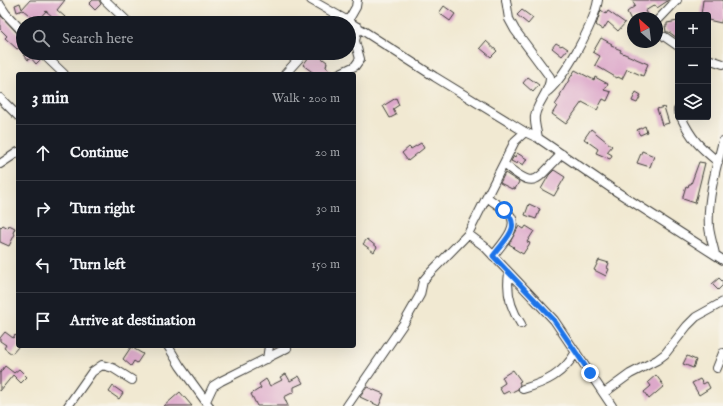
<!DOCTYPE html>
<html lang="en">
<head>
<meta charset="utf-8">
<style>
  body { margin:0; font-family:"IM FELL English",serif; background:#242831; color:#f1f3f6 }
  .controls { position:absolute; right:12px; top:12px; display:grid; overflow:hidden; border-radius:4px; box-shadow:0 4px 16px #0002 }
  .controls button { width:36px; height:36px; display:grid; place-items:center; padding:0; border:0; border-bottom:1px solid #363941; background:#171b24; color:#f1f3f6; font:20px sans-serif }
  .compass { position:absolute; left:627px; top:12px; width:36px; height:36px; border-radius:50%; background:#171b24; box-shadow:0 4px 16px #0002; rotate:332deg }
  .stop { position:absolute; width:12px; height:12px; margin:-9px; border:3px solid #1a73e8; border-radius:50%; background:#fff }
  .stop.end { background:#1a73e8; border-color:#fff; box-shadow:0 1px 4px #0008 }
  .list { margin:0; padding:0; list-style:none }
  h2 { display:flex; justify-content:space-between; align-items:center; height:52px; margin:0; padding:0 16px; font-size:17px }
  h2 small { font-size:13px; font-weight:400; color:#9ea1a6 }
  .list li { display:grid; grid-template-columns:26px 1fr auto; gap:12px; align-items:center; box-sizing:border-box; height:56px; padding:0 16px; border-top:1px solid #363941 }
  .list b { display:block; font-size:15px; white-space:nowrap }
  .list em { font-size:13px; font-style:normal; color:#9ea1a6 }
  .icon { flex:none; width:22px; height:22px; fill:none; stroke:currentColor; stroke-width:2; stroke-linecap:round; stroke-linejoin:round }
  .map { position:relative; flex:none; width:723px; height:406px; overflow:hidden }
  .search { position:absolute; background:#171b24; box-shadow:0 4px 16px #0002; left:16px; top:16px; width:340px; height:44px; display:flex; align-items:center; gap:10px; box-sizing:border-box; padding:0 14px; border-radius:22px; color:#9ea1a6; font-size:15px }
  .panel { position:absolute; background:#171b24; box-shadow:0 4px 16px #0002; left:16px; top:72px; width:340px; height:276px; border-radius:4px }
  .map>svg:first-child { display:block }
  .building { fill:#dda8ca }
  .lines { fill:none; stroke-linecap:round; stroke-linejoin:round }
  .minor-casing { stroke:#3c3b37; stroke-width:10 }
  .minor { stroke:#fff; stroke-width:8 }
  .route { stroke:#1a73e8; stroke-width:5 }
</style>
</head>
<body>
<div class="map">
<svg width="723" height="406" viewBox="0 0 723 406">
  <rect width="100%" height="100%" fill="#f7f3e8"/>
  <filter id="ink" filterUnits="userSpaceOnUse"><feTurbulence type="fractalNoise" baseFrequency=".025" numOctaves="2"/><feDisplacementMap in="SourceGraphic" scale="8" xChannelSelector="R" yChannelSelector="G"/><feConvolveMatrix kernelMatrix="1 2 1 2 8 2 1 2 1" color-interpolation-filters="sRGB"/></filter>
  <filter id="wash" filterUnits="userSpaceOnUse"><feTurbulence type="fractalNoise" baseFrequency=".012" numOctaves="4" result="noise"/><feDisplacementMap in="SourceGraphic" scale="16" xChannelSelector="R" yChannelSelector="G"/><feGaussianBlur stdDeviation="0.9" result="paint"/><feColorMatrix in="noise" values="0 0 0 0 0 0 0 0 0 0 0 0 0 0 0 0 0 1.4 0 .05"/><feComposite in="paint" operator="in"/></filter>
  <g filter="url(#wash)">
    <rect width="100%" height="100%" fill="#f1e9d2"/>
    <g id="blocks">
      <!-- building -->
      <path class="building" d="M30,0H65L57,10L72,23H60L46,11L38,20L37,18L35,20L23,10L17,12L15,5L20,3L22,9Z
        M93,0H99L101,4L95,10L89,4Z
        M632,0H669L657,8L655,5L645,11L649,18H633L631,20L627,12L635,6Z
        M703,0H723V19H722L721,23L708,20V15H701Z
        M444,6L455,14L450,21L439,13Z
        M522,10L533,18L528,24L517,15Z
        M601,10L606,14L608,11L625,23L618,31L608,22L603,30L596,25Z
        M0,15L23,39V53H37L41,59L36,64L31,58L28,60L19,48L17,49L5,38L7,36L0,29Z
        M678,21V38H677L669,32H666L665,26H667V23Z
        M601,38L612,44L611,46L621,50L620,52L648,64L643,76L627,69L622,79L618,77L617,78L595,65L600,56L593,52Z
        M486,41L497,51L491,57L480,48Z
        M556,43L561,46L562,45L568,49L562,56L552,48Z
        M312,53H315L327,62L326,67L333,72V74H315L303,65Z
        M575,70L594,80L595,77L608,84L604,90L611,92L607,101L603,99L597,110L582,102L566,124L552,114L557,106L555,105L561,96L560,95Z
        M528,77L539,85L533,92L523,83Z
        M636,92L641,95L637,103L632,101Z
        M396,98L399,105L393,109L396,115L390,118L383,106Z
        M664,107L669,123L662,125L657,109Z
        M645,126L647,132L640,135L637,130Z
        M591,129L612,146L607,152L612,155L610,159L596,153L598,149L584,139Z
        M421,143L424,148L408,161L402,153L409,147L411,149Z
        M642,151L654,156L650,167L637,163Z
        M517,153L527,159L523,165L518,162L517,164L511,161L514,156L515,157Z
        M699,162L705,163L695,203L683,199V196L686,186L688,187L689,184H691Z
        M554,170L565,177L554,196L541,189L549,175Z
        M505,173L519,182L515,189L512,188V189L500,183Z
        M529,204L540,209L536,219L525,215Z
        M3,225L8,228L9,225L15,228L13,233L15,234L9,246L0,242V226L1,227Z
        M519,226L524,229L526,226L534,231L527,242L530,243L523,254L513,248L514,247L509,244Z
        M367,239L377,247L374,252L363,244Z
        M599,260L609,263L607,268L609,269L606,276L594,270Z
        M719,278L723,282V285L718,290L712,284Z
        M5,332L13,338L15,335L18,337V347L12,354L4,348L6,345L0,341V338Z
        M131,347L143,354L137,363L134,361L131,366L123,359Z
        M687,356L696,360L693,368L683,364Z
        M5,366L14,373L19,369L27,377L21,383L13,375L0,391V373Z
        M513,370L521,381L519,382L520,384L518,389L510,393L509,391L503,394L499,387L505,383L502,377Z
        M286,374L290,381L299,376L303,383L294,387V392L284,397L288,406H257L251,394L261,388L259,384L266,379L270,386L282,380L280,377Z
        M656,375L664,386L649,399L644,392L651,386L648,382Z
        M700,379L703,384L707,382L710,388L699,395L692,383Z
        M113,386L123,393L119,399L109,392Z
        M367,387L384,394L379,406L360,397Z
        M180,392L192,406H164Z"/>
    </g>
  </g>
  <g filter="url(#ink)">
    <use href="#blocks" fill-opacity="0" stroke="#3c3b37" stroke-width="1"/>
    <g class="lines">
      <!-- minor casing -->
      <g class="minor-casing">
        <path id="minor" d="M105,0L129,23
          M311,0L348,21L435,77L525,132L538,138L611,188L723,260
          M506,0L509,19L515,30L550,77C551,91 537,102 535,116C534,123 537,131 538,138
          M0,5L6,14L23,32
          M348,21L356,7L357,0
          M657,21L677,0
          M332,23L339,16
          M665,37L678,46
          M42,53L64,74
          M708,59L723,64
          M285,74L304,53
          M338,74L355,66L360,59L355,41L358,27
          M548,91C566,75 594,24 598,0
          M0,98L18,116
          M678,110V111
          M681,117C692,140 699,146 718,162
          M0,164L18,152
          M504,164C538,192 535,179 562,154
          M487,197C494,203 504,208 510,215C520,227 500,246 493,256
          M468,234L484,246L554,320L612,406
          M715,254C713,245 710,236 709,227C707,199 716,168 723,141
          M509,273C506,292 510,308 521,324
          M168,346L180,366L209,406
          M267,359L269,346
          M717,368L723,353
          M523,389C547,382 563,374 576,352
          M604,393L630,374L657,360L665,354L687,326L696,317L723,302
          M206,401L213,386L221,381L287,348
          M68,406L92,372L102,365L113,368L132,380
          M347,406L404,323L420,295L423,281L428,275L468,234L515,141L525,132"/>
      </g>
      <!-- minor -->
      <use href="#minor" class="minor"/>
    </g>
  </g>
  <g class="lines" filter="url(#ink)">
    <!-- route -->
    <path class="route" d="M504,210C524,227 504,240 493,256L554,320L590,373"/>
  </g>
</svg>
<div class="controls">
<button>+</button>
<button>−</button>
<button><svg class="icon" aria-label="layers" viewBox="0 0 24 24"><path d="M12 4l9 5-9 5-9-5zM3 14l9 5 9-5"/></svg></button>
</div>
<svg class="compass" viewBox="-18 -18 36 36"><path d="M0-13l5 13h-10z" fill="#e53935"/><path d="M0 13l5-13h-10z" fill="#9ea1a6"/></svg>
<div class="stop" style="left:504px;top:210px"></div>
<div class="stop end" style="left:590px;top:373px"></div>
<div class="search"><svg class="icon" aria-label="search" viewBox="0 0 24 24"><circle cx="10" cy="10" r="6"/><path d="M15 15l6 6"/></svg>Search here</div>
<section class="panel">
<h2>3 min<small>Walk · 200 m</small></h2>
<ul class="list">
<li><svg class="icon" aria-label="ahead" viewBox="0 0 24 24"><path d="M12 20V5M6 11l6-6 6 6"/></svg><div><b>Continue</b></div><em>20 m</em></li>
<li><svg class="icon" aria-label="right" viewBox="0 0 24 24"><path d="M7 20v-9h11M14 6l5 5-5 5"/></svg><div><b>Turn right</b></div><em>30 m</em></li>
<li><svg class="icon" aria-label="left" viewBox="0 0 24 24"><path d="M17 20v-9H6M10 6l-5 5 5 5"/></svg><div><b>Turn left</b></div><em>150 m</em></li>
<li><svg class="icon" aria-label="arrive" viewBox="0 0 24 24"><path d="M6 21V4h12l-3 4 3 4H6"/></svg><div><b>Arrive at destination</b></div></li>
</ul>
</section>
</div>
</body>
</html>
